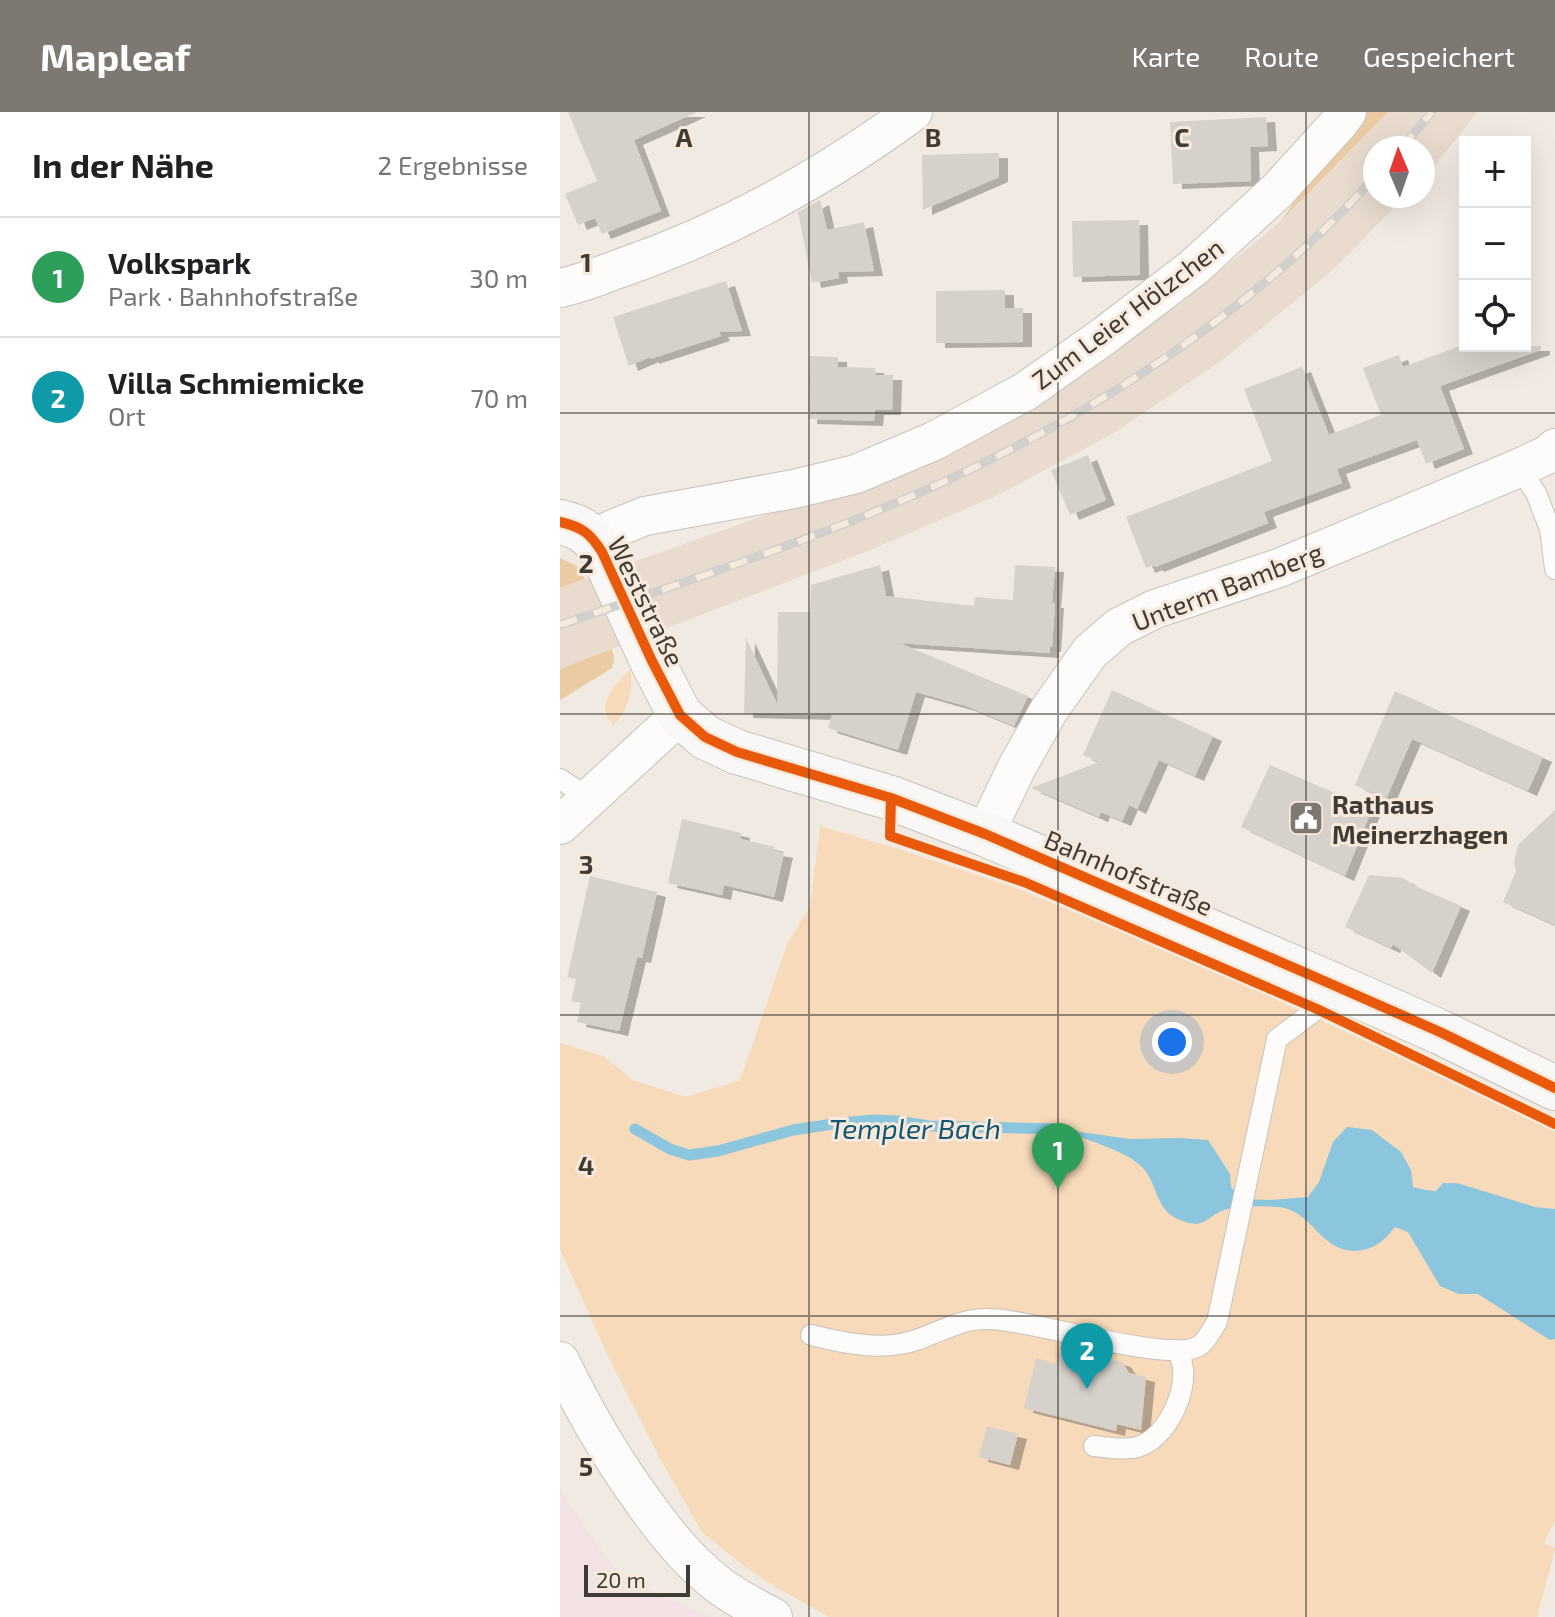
<!DOCTYPE html>
<html lang="de">
<head>
<meta charset="utf-8">
<style>
  body { margin:0; font-family:"Exo 2",sans-serif; background:#f2f2f2; color:#202124 }
  .controls { position:absolute; right:24px; top:24px; display:grid; overflow:hidden; border-radius:0px; box-shadow:0 8px 32px #0002 }
  .controls button { width:72px; height:72px; display:grid; place-items:center; padding:0; border:0; border-bottom:2px solid #e0e0e0; background:#fff; color:#202124; font:40px sans-serif }
  .compass { position:absolute; left:803px; top:24px; width:72px; height:72px; border-radius:50%; background:#fff; box-shadow:0 8px 32px #0002; rotate:358deg }
  .scale { position:absolute; left:24px; bottom:20px; width:106px; box-sizing:border-box; padding-left:8px; border:4px solid #403b35; border-top:0; font-size:22px; line-height:28px; white-space:nowrap; color:#403b35; -webkit-text-stroke:6px #f7eadc; paint-order:stroke }
  .you { position:absolute; left:612px; top:930px; width:28px; height:28px; margin:-20px; border:6px solid #fff; border-radius:50%; background:#1a73e8; box-shadow:0 0 0 12px #1a73e833 }
  .badge { display:grid; place-items:center; width:52px; height:52px; border-radius:50%; background:#7e7872; color:#fff; font-size:26px; font-weight:700 }
  .pin { position:absolute; translate:-50% -66px; filter:drop-shadow(0 2px 4px #0008) }
  .pin::after { content:''; position:absolute; top:42px; width:28px; height:24px; background:inherit; clip-path:polygon(0 0,100% 0,50% 100%) }
  .list { margin:0; padding:0; list-style:none }
  h2 { display:flex; justify-content:space-between; align-items:center; height:104px; margin:0; padding:0 32px; font-size:34px }
  h2 small { font-size:26px; font-weight:400; color:#757577 }
  .list li { display:grid; grid-template-columns:52px 1fr auto; gap:24px; align-items:center; box-sizing:border-box; height:120px; padding:0 32px; border-top:2px solid #e0e0e0 }
  .list b { display:block; font-size:30px; white-space:nowrap }
  .list p { margin:0; font-size:26px; white-space:nowrap; color:#757577 }
  .list em { font-size:26px; font-style:normal; color:#757577 }
  .icon { flex:none; width:44px; height:44px; fill:none; stroke:currentColor; stroke-width:2; stroke-linecap:round; stroke-linejoin:round }
  .map { position:relative; flex:none; width:995px; height:1505px; overflow:hidden }
  header { display:flex; align-items:center; gap:48px; box-sizing:border-box; height:112px; padding:0 40px; background:#7e7872; color:#fff }
  header strong { font-size:38px }
  nav { display:flex; gap:44px; margin-inline-start:auto; font-size:28px }
  main { display:flex }
  aside { flex:1; background:#fff }
  .map>svg:first-child { display:block }
  .built { fill:#e9dccf }
  .industrial { fill:#f3e2e3 }
  .green { fill:#f6dab9 }
  .forest { fill:#eacba4 }
  .water { fill:#8bc5de }
  .lines { fill:none; stroke-linecap:round; stroke-linejoin:round }
  .stream { stroke:#8bc5de; stroke-width:11 }
  .building { fill:#d6d1cb; filter:url(#shadow) }
  .lane-casing { stroke:#c7c2bc; stroke-width:22 }
  .street-casing { stroke:#c7c2bc; stroke-width:40 }
  .secondary-casing { stroke:#c7c2bc; stroke-width:46 }
  .lane { stroke:#fdfcfb; stroke-width:20 }
  .street { stroke:#fdfcfb; stroke-width:38 }
  .secondary { stroke:#faf8f6; stroke-width:44 }
  .rail-casing { stroke:#d2d0cd; stroke-width:9 }
  .rail { stroke:#f7eadc; stroke-width:6; stroke-dasharray:18; stroke-linecap:butt }
  .cycleway-casing { stroke:#f7eadc; stroke-width:15 }
  .cycleway { stroke:#e8590c; stroke-width:10 }
  .grid { fill:none; stroke:#403b35; stroke-width:2; stroke-opacity:0.55 }
  .labels { text-anchor:middle; dominant-baseline:central; stroke-width:6; stroke-linejoin:round; paint-order:stroke }
  .street-label { font-size:26px; fill:#403b35; stroke:#f7eadc }
  .poi-label { font-size:26px; font-weight:bold; fill:#403b35; stroke:#f7eadc; text-anchor:start }
  .water-label { font-size:28px; font-style:italic; fill:#115672; stroke:#f7eadc }
  .grid-label { font-size:26px; text-anchor:middle; font-weight:bold; fill:#403b35; stroke:#f7eadc; stroke-width:6; stroke-linejoin:round; paint-order:stroke }
</style>
</head>
<body>
<header>
<strong>Mapleaf</strong>
<nav><a>Karte</a><a>Route</a><a>Gespeichert</a></nav>
</header>
<main>
<aside>
<h2>In der Nähe<small>2 Ergebnisse</small></h2>
<ul class="list">
<li><span class="badge" style="background:#2e9e5b">1</span><div><b>Volkspark</b><p>Park · Bahnhofstraße</p></div><em>30 m</em></li>
<li><span class="badge" style="background:#0f9aa8">2</span><div><b>Villa Schmiemicke</b><p>Ort</p></div><em>70 m</em></li>
</ul>
</aside>
<div class="map">
<svg width="995" height="1505" viewBox="0 0 995 1505">
  <defs>
    <filter id="shadow"><feDropShadow dx="9" dy="5" stdDeviation="0" flood-color="#0004"/></filter>
  </defs>
  <rect width="100%" height="100%" fill="#f1eae2"/>
  <!-- built -->
  <path class="built" d="M828,0H917L878,50L863,66V36H815V84H845L773,158L661,249L554,321L438,383L308,439L0,557V476L293,372L520,261L619,193L721,109Z"/>
  <!-- industrial -->
  <path class="industrial" d="M0,1377L44,1442L66,1468L151,1505H0Z"/>
  <!-- green -->
  <path class="green" d="M71,556C73,579 69,596 54,613C32,591 56,574 71,556Z
    M260,714L335,736L453,775L631,848L995,1017V1409L984,1431L995,1436V1438L977,1505H269L214,1474L184,1454L142,1420L99,1345L49,1246L0,1137V931L43,944L73,968L126,985L180,968L228,830L250,795Z"/>
  <!-- forest -->
  <path class="forest" d="M798,0H828L721,109Z
    M0,446L17,454L25,467L0,476Z
    M52,537L54,546L52,556L0,588V557Z"/>
  <!-- water -->
  <path class="water" d="M787,1015L812,1018L841,1040L851,1058L853,1075L865,1078L876,1079L883,1071H897L975,1095L995,1097V1227L990,1228L918,1182H899L880,1174L848,1120L835,1115C824,1129 814,1138 795,1139C762,1139 755,1105 725,1096C714,1093 674,1094 664,1098C644,1106 645,1118 620,1108C595,1099 598,1071 582,1055C566,1038 522,1027 499,1017L570,1027L619,1026L648,1028L670,1062L671,1075L683,1087L709,1088L748,1085L759,1070L773,1030Z"/>
  <g class="lines">
    <!-- stream -->
    <path class="stream" d="M75,1017L110,1037L129,1043L158,1039L233,1018L280,1011L314,1008L338,1009L369,1014L499,1017"/>
  </g>
  <!-- building -->
  <path class="building" d="M8,0H137L74,28L101,99L42,122L35,106L18,113L5,82L37,69Z
    M706,5L708,34L690,35L691,69L613,72L610,10Z
    M439,41V65L363,98L362,43Z
    M260,88L267,118L304,110L314,159L278,160L279,166L252,171L238,100Z
    M579,108L580,163L513,165L512,109Z
    M166,169L182,219L159,220L161,224L90,247V245L69,254L53,205Z
    M445,178V196H463V230L376,231V179Z
    M900,234H981V238L880,274L904,337L866,352L857,328L777,357L782,371L704,400L708,411L595,455L594,453L586,456L566,405L712,349L684,277L742,255L769,323L821,303L803,256L839,243L843,255Z
    M249,244L278,245V255L315,256L316,263H333L332,298H315L314,309L248,307Z
    M528,343L546,388L510,403L491,358Z
    M320,453L326,484L414,494L415,485L453,488L455,453L495,455L492,491H495L492,535H490V541L339,531L468,584L454,614L406,594L356,580L338,638L268,616L272,603L184,601L186,526L217,592L218,500H250L251,473Z
    M552,578L653,624L635,664L599,648L577,697L569,693L562,709L541,700L539,705L471,676L539,650L523,643Z
    M835,579L983,645L968,679L852,627L826,687L795,673Z
    M710,653L812,697L785,764L681,715Z
    M995,698V813L943,790L956,759L954,750L958,733Z
    M122,707L181,721L180,727L215,735L214,739L224,741L214,785L164,773L162,783L108,771Z
    M809,763L843,766L853,773L901,794L872,861L833,832L831,836L785,815Z
    M30,764L97,780L82,846L77,845L59,919L17,910L21,891L11,889L16,867L7,866Z
    M498,1241L542,1252L550,1247L562,1250L569,1261L586,1265L581,1318L557,1312L556,1319L464,1296L476,1246L496,1252Z
    M427,1314L458,1322L450,1353L419,1345Z"/>
  <g class="lines">
    <!-- lane casing -->
    <g class="lane-casing">
      <path id="lane" d="M959,356L976,381L990,417L995,457
        M0,667L29,686
        M251,1223C283,1231 321,1239 353,1229C379,1221 401,1206 429,1207C470,1207 610,1252 639,1234C646,1230 652,1217 657,1210L717,927L757,897L771,872
        M534,1334C546,1335 560,1338 572,1336C602,1333 626,1286 623,1258C623,1252 620,1245 619,1239"/>
    </g>
    <!-- street casing -->
    <g class="street-casing">
      <path id="street" d="M0,176C20,172 39,164 58,157C163,121 263,66 353,0
        M34,427L53,417L85,404L234,377L296,362L374,329L466,279L544,224L633,156L718,78L778,12L787,0
        M0,713L120,603
        M425,722L457,655L489,598L530,540L559,515L595,497L719,456L959,356L987,343L995,336
        M0,1249C25,1301 51,1346 85,1392C106,1422 131,1452 160,1474C177,1486 195,1496 213,1505"/>
    </g>
    <!-- secondary casing -->
    <g class="secondary-casing">
      <path id="secondary" d="M0,410C22,415 30,421 42,440L92,549L120,603L145,625L177,640L331,686L425,722L771,872L880,920L995,976"/>
    </g>
    <!-- lane -->
    <use href="#lane" class="lane"/>
    <!-- street -->
    <use href="#street" class="street"/>
    <!-- secondary -->
    <use href="#secondary" class="secondary"/>
    <!-- rail casing -->
    <g class="rail-casing">
      <path id="rail" d="M841,36L872,0
        M0,513C135,466 280,420 409,358C560,286 702,189 815,65"/>
    </g>
    <!-- rail -->
    <use href="#rail" class="rail"/>
    <!-- cycleway casing -->
    <g class="cycleway-casing">
      <path id="cycleway" d="M0,410C22,415 30,421 42,440L92,549L120,603L145,625L177,640L331,686L425,722L771,872L880,920L995,976
        M331,686L330,724L464,770L757,897L995,1012"/>
    </g>
    <!-- cycleway -->
    <use href="#cycleway" class="cycleway"/>
  </g>
  <!-- grid -->
  <path class="grid" d="M249,0V1505M498,0V1505M746,0V1505M0,301H995M0,602H995M0,903H995M0,1204H995"/>
  <!-- icons -->
  <defs>
    <g id="civic-square" transform="scale(1.8)"><rect x="-9" y="-9" width="18" height="18" rx="4" fill="#7e7872" stroke="#f7eadc"/><path d="M-.6-6.5H3V-4.5H.6V-3L4-1V1h2V6H-6V1h2V-1L-.6-3ZM-1.2 2.5V6h2.4V2.5Z" fill="#fff"/></g>
  </defs>
  <g fill-rule="evenodd">
    <use href="#civic-square" x="746" y="706"/>
  </g>
  <g class="labels">
    <!-- street labels -->
    <g class="street-label">
      <text transform="translate(567 201) rotate(-37)">Zum Leier Hölzchen</text>
      <text transform="translate(667 474) rotate(-21)">Unterm Bamberg</text>
      <text transform="translate(87 489) rotate(64)">Weststraße</text>
      <text transform="translate(569 760) rotate(23)">Bahnhofstraße</text>
    </g>
    <!-- poi labels -->
    <g class="poi-label">
      <text x="772" y="691">Rathaus<tspan x="772" dy="30">Meinerzhagen</tspan></text>
    </g>
    <!-- water labels -->
    <g class="water-label">
      <text x="355" y="1016">Templer Bach</text>
    </g>
  </g>
  <g class="grid-label">
    <text x="124" y="35">A</text>
    <text x="373" y="35">B</text>
    <text x="622" y="35">C</text>
    <text x="26" y="160">1</text>
    <text x="26" y="461">2</text>
    <text x="26" y="762">3</text>
    <text x="26" y="1063">4</text>
    <text x="26" y="1364">5</text>
  </g>
</svg>
<div class="controls">
<button>+</button>
<button>−</button>
<button><svg class="icon" aria-label="locate" viewBox="0 0 24 24"><circle cx="12" cy="12" r="6"/><path d="M12 2v4M12 18v4M2 12h4M18 12h4"/></svg></button>
</div>
<svg class="compass" viewBox="-18 -18 36 36"><path d="M0-13l5 13h-10z" fill="#e53935"/><path d="M0 13l5-13h-10z" fill="#757577"/></svg>
<div class="scale">20 m</div>
<div class="you"></div>
<div class="pin badge" style="left:498px;top:1077px;background:#2e9e5b">1</div>
<div class="pin badge" style="left:527px;top:1277px;background:#0f9aa8">2</div>
</div>
</main>
</body>
</html>
